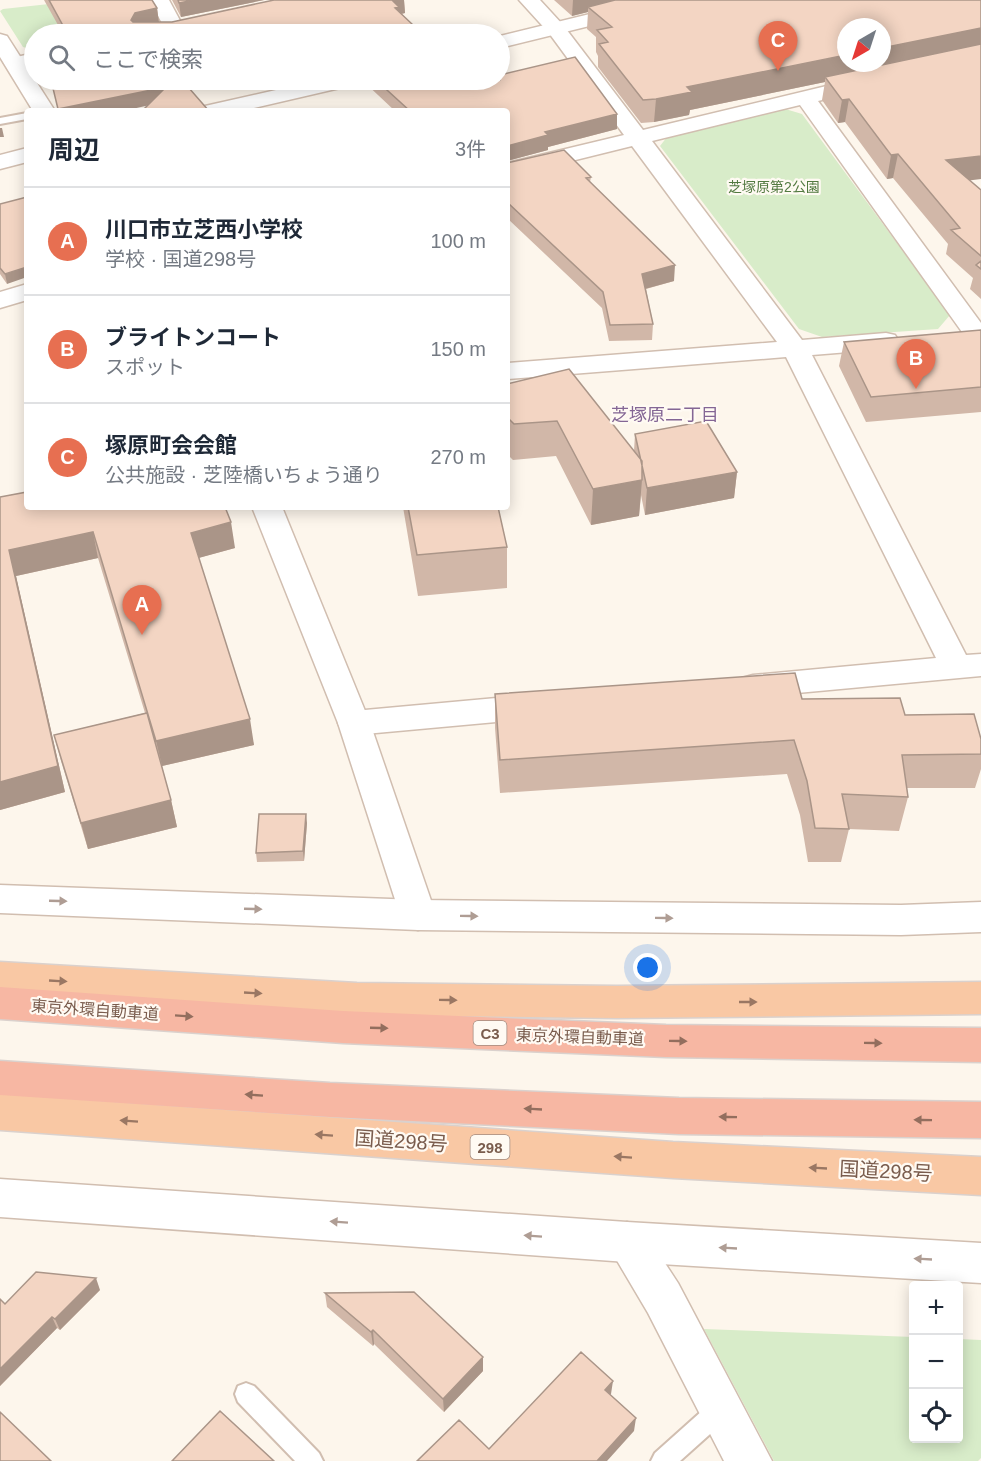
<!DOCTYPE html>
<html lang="ja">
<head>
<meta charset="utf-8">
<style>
  body { margin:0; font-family:Helvetica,"Noto Sans JP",sans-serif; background:#f2f2f3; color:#1f2937 }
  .controls { position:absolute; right:18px; bottom:18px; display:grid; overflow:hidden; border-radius:6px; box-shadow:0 3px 15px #0003 }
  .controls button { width:54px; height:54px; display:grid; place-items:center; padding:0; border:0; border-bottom:2px solid #e0e1e3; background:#fff; color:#1f2937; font:30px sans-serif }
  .compass { position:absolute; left:837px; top:18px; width:54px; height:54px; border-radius:50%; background:#fff; box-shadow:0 3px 15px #0003; rotate:219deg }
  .you { position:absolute; left:648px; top:968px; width:21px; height:21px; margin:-15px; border:4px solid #fff; border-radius:50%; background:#1a73e8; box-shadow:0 0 0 9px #1a73e833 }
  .badge { display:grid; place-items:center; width:39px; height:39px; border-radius:50%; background:#e76f51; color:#fff; font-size:20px; font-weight:700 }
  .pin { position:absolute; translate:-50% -50px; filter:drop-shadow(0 2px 3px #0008) }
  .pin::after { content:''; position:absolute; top:32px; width:21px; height:18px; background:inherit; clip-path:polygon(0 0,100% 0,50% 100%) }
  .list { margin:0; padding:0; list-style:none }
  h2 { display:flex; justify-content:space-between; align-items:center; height:78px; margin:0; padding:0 24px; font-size:26px }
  h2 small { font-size:20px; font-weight:400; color:#747a83 }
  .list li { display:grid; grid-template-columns:39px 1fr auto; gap:18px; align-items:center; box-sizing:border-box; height:108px; padding:0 24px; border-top:2px solid #e0e1e3 }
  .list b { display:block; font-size:22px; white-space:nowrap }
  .list p { margin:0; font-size:20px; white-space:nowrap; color:#747a83 }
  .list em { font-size:20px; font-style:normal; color:#747a83 }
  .icon { flex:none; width:33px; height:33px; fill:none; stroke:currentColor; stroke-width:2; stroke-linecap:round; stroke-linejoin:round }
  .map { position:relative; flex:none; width:981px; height:1461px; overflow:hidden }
  .search { position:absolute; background:#fff; box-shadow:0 3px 15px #0003; left:24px; top:24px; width:486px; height:66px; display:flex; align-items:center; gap:15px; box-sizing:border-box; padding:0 21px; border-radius:33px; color:#747a83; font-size:22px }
  .panel { position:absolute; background:#fff; box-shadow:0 3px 15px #0003; left:24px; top:108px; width:486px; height:402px; border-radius:6px }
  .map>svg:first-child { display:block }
  .green { fill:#d8ecc9 }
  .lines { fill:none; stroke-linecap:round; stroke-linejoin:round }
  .service-casing { stroke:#d1beb0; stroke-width:4 }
  .minor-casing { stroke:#d1beb0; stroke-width:3 }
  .tertiary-casing { stroke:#d1beb0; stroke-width:3 }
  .trunk-casing { stroke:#dad1cd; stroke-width:3 }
  .motorway-casing { stroke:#dad1cd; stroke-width:3 }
  .service { fill:#fff; fill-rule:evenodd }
  .minor { fill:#fff; fill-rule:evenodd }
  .tertiary { fill:#fff; fill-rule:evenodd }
  .trunk { fill:#f9c8a4; fill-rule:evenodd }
  .motorway { fill:#f7b7a3; fill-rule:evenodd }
  .wall { fill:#d1b7a8 }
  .shaded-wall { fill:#aa9588 }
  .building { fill:#f3d5c3; stroke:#aa9588; stroke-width:1.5 }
  .oneway { fill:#af9d94 }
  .oneway2 { fill:#9a7763 }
  .oneway3 { fill:#936e5e }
  .labels { text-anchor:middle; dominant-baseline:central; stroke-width:4.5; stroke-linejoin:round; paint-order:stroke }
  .far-park-label { font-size:14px; fill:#537a41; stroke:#fffaf3 }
  .shield { fill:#fffaf3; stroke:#a28b7f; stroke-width:1.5 }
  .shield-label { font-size:15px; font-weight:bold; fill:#7a5c4d }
  .street-label { font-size:16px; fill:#7a5c4d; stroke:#fffaf3 }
  .neighbourhood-label { font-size:18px; fill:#846695; stroke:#fffaf3 }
  .near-street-label { font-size:20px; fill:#7a5c4d; stroke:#fffaf3 }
</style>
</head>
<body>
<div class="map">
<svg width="981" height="1461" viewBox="0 0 981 1461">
  <rect width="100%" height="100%" fill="#fdf6ec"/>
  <!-- green -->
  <path class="green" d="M86,0H146L159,22L117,34H34V50L23,47L0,11L3,9Z
    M782,108L802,114L950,315L938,329L822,337L799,329L660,146L667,137Z
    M704,1329L913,1337L914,1438H958L959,1339L981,1340V1458L978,1461H774Z"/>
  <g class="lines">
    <!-- service casing -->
    <g class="service-casing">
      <path id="service" d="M27,113V119L0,124V118Z
        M246,1383L254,1386L319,1453L323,1461H295L238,1402L235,1394L238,1386Z
        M720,1399L728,1402L731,1410L728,1418L680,1461H651L655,1453L712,1402Z"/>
    </g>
    <!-- minor casing -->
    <g class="minor-casing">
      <path id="minor" d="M149,0H169L184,28L181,32H167Z
        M519,0H540L563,25L643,130L868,76L876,77L879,82L876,87L818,101L981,323V341L967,339L800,105L652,141L802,340L886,333L895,335L899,341L895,347L886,349L812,355L966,655L981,654V676L753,697L742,694L737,686L742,678L753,675L936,658L786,357L507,379V363L777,342L632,146L507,177V163L624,135L549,33Z
        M34,53V65L15,69L8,67L4,63L8,59Z
        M27,284V300L0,308V292Z
        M540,694L552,698L556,706L552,714L540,718L354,735L342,731L338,723L342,715L354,711Z
        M0,885L418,900L901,905L981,902V932L901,935L418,930L0,913Z
        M0,1179L627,1222L981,1243V1283L627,1262L0,1217Z"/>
    </g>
    <!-- tertiary casing -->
    <g class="tertiary-casing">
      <path id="tertiary" d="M647,0H682L679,4L500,48V36Z
        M0,34L7,36L55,111H33L0,57Z
        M320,80H356L353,85L241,111H202L205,106Z
        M27,148V162L0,169V155Z
        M252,507H282L370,723L436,915L431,925L418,930L405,925L400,915L338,723Z
        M627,1222L642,1228L678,1283L772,1461H724L648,1313L606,1242L612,1228Z"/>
    </g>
    <!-- trunk casing -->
    <g class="trunk-casing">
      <path id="trunk" d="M0,962L357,983L617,986L981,982V1014L617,1018L357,1015L0,994Z
        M0,1094L673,1142L981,1157V1195L673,1178L0,1130Z"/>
    </g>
    <!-- motorway casing -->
    <g class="motorway-casing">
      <path id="motorway" d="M0,987L343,1011L666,1025L981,1028V1062L666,1057L343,1043L0,1019Z
        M0,1061L330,1083L679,1098L981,1102V1138L679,1134L330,1117L0,1095Z"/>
    </g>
    <!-- service -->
    <use href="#service" class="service"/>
    <!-- minor -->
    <use href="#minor" class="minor"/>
    <!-- tertiary -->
    <use href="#tertiary" class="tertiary"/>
    <!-- trunk -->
    <use href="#trunk" class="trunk"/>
    <!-- motorway -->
    <use href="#motorway" class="motorway"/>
  </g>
  <!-- wall -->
  <path class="wall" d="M44,0H152L157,8L159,22H172L274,0H404L405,13L402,14L412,24V33L413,34H63Z
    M172,0H264L181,17Z
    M554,0H981L969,181L981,190V299L970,289L973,278L946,254L948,244L893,178L887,179L845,122L838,123L822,100L825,82L690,110L689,115L654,122L641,123L598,67V56L596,52V37L587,29L588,12L572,16Z
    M362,80H462L465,82L617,114V129L548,147V150L507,161V111H395Z
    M507,163L591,177L590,182L674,281L646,289L653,324L652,340L609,341L602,308L507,218Z
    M0,204L7,284L0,274Z
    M981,330V412L866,422L839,366L844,342Z
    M507,384L634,451L635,434L737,472L734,498L645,515L641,495L639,516L591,525L556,456L513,460L507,454Z
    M0,497L235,548L198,558L254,745L162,766L171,800L177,827L88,849L61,761L54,735L145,713L98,558L16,576L65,792L0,810Z
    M403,507H498L507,547V588L418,596Z
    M495,694L802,699L905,715L981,739V769L975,788H907L908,797L899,831L849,829L841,862H808L800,815L787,774L500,793L495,728Z
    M307,823L304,861L257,862L256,853Z
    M100,1290L60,1330L57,1328L0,1386V1299L5,1304Z
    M325,1293L483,1371L444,1412L374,1344L373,1346L327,1307Z"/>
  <!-- shaded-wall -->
  <path class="shaded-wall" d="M194,0H264L181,17L179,3Z
    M400,0H404L405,13L395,15L393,1Z
    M573,0H638L588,7V12L572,16Z
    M157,8L159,23L133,34L131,20L135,13Z
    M412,24V34L404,26Z
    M981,28V50L825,77V82L690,110L689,115L654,122L656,99L687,87L846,55V63H882V48Z
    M166,87L168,101L123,111H58V109Z
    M849,99L845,122L838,123L842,100Z
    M617,114V129L548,147V150L507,161V146L545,132Z
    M0,128H2L4,137H0Z
    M898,154L893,178L887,179L891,155Z
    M981,156V179L941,184L946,160Z
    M675,265L674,281L641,290L642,274Z
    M27,267V277L7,284L5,274Z
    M737,472L734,498L645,515L647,488Z
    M642,480L639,516L591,525L593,489Z
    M231,522L235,548L195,559L191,533Z
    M93,532L98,558L16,576L65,792L0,810V782L9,550Z
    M250,719L254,745L162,766L156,741Z
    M171,800L177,827L88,849L81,823Z
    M306,814L307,823L304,861L303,851Z
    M96,1278L100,1290L60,1330L55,1319Z
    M52,1317L57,1328L0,1386V1369Z
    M373,1330L374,1344L373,1346L371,1332Z
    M483,1357V1371L444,1412L443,1399Z
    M613,1381L611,1394L604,1403L605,1390Z
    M636,1418L634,1431L607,1461H597Z"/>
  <!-- building -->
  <path class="building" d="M49,0H152L157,8L135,13L131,20L133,22H172L274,0H400L393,1L399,7L395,8L412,24L404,26L413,34H65L67,33Z
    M178,0H194L179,3Z
    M615,0H981V28L882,48V27H846V55L687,87L692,92L656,99L643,100L599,44L608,42L597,30L612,27L588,7Z
    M981,44V156L946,160L981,190V256L951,230L960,228L898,154L891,155L849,99L842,100L825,77Z
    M575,57L617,114L545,132L548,135L507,146V111H410L376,80H462L465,82L478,80H500V75Z
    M51,80H182L209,111H142L166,87L58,109Z
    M564,150L591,177L586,178L675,265L642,274L653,324L610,325L603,292L507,202V163Z
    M27,197V267L5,274L0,268V204Z
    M981,261V269L976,265Z
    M981,330V387L871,397L844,342Z
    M569,369L642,461V480L593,489L557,421L514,424L507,417V384Z
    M706,421L737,472L647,488L635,434Z
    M27,492V507H225L231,522L191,533L250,719L156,741L93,532L9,550L58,766L0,782V497Z
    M408,507H498L507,547L417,555Z
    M795,673L802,699L900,698L905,715L974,714L981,739V754L902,755L908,797L842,794L849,829L815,828L807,781L794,740L500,760L495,694Z
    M147,713L171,800L81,823L54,735Z
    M259,814H306L303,851L256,853Z
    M36,1272L96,1278L55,1319L52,1317L0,1369V1299L5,1304Z
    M414,1292L483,1357L443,1399L373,1330L371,1332L325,1293Z
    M581,1352L613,1381L605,1390L636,1418L597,1461H417L459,1420L489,1449Z
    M220,1411L274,1461H172Z
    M0,1412L51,1461H0Z"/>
  <!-- one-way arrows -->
  <defs><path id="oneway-solid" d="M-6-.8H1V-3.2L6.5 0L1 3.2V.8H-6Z" transform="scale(1.5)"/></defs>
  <g class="oneway">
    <use href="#oneway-solid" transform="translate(58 901) rotate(2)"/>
    <use href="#oneway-solid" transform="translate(253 909) rotate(2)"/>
    <use href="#oneway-solid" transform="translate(469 916) rotate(1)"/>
    <use href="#oneway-solid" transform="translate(664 918) rotate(1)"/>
    <use href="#oneway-solid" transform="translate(339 1222) rotate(-176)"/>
    <use href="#oneway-solid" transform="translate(533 1236) rotate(-176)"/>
    <use href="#oneway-solid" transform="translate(728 1248) rotate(-177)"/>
    <use href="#oneway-solid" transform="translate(923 1259) rotate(-177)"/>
  </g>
  <g class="oneway2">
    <use href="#oneway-solid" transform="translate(58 981) rotate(3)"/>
    <use href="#oneway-solid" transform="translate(253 993) rotate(3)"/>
    <use href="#oneway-solid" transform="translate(448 1000) rotate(1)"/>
    <use href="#oneway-solid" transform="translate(748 1002)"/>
    <use href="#oneway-solid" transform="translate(129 1121) rotate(-176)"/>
    <use href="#oneway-solid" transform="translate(324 1135) rotate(-176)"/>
    <use href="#oneway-solid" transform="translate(623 1157) rotate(-176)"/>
    <use href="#oneway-solid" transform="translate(818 1168) rotate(-177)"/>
  </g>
  <g class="oneway3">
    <use href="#oneway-solid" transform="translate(184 1016) rotate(4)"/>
    <use href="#oneway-solid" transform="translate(379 1028) rotate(2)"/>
    <use href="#oneway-solid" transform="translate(678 1041) rotate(1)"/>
    <use href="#oneway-solid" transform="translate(873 1043) rotate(1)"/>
    <use href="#oneway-solid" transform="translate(254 1095) rotate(-176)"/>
    <use href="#oneway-solid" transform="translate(533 1109) rotate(-177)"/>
    <use href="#oneway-solid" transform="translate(728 1117) rotate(-179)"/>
    <use href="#oneway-solid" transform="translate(923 1120) rotate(-179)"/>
  </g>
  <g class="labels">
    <!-- far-park labels -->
    <g class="far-park-label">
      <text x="774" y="187">芝塚原第2公園</text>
    </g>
    <!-- shield labels -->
    <g class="shield">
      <rect x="473.5" y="1021" width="33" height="24" rx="4.5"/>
      <rect x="470.5" y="1135" width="39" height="24" rx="4.5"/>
    </g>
    <g class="shield-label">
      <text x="490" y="1033">C3</text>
      <text x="490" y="1147">298</text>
    </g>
    <!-- street labels -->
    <g class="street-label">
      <text transform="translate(95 1010) rotate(4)">東京外環自動車道</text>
      <text transform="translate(580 1037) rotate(2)">東京外環自動車道</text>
    </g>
    <!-- neighbourhood labels -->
    <g class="neighbourhood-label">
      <text x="665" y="415">芝塚原二丁目</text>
    </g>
    <!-- near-street labels -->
    <g class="near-street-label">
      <text transform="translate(401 1141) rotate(4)">国道298号</text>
      <text transform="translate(886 1171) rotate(3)">国道298号</text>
    </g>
  </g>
</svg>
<div class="controls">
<button>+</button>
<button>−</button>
<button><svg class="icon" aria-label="locate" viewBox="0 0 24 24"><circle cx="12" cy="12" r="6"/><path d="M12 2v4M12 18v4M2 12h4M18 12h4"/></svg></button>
</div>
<svg class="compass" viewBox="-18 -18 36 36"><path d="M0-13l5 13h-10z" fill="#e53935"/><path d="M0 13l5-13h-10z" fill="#747a83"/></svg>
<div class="you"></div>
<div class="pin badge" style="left:142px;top:635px">A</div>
<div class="pin badge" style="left:916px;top:389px">B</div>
<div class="pin badge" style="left:778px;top:71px">C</div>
<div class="search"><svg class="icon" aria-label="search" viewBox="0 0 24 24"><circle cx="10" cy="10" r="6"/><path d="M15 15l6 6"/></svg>ここで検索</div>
<section class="panel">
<h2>周辺<small>3件</small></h2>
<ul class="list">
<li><span class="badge">A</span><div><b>川口市立芝西小学校</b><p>学校 · 国道298号</p></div><em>100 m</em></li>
<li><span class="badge">B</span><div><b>ブライトンコート</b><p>スポット</p></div><em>150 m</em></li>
<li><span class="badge">C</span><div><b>塚原町会会館</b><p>公共施設 · 芝陸橋いちょう通り</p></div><em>270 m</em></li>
</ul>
</section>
</div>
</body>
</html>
